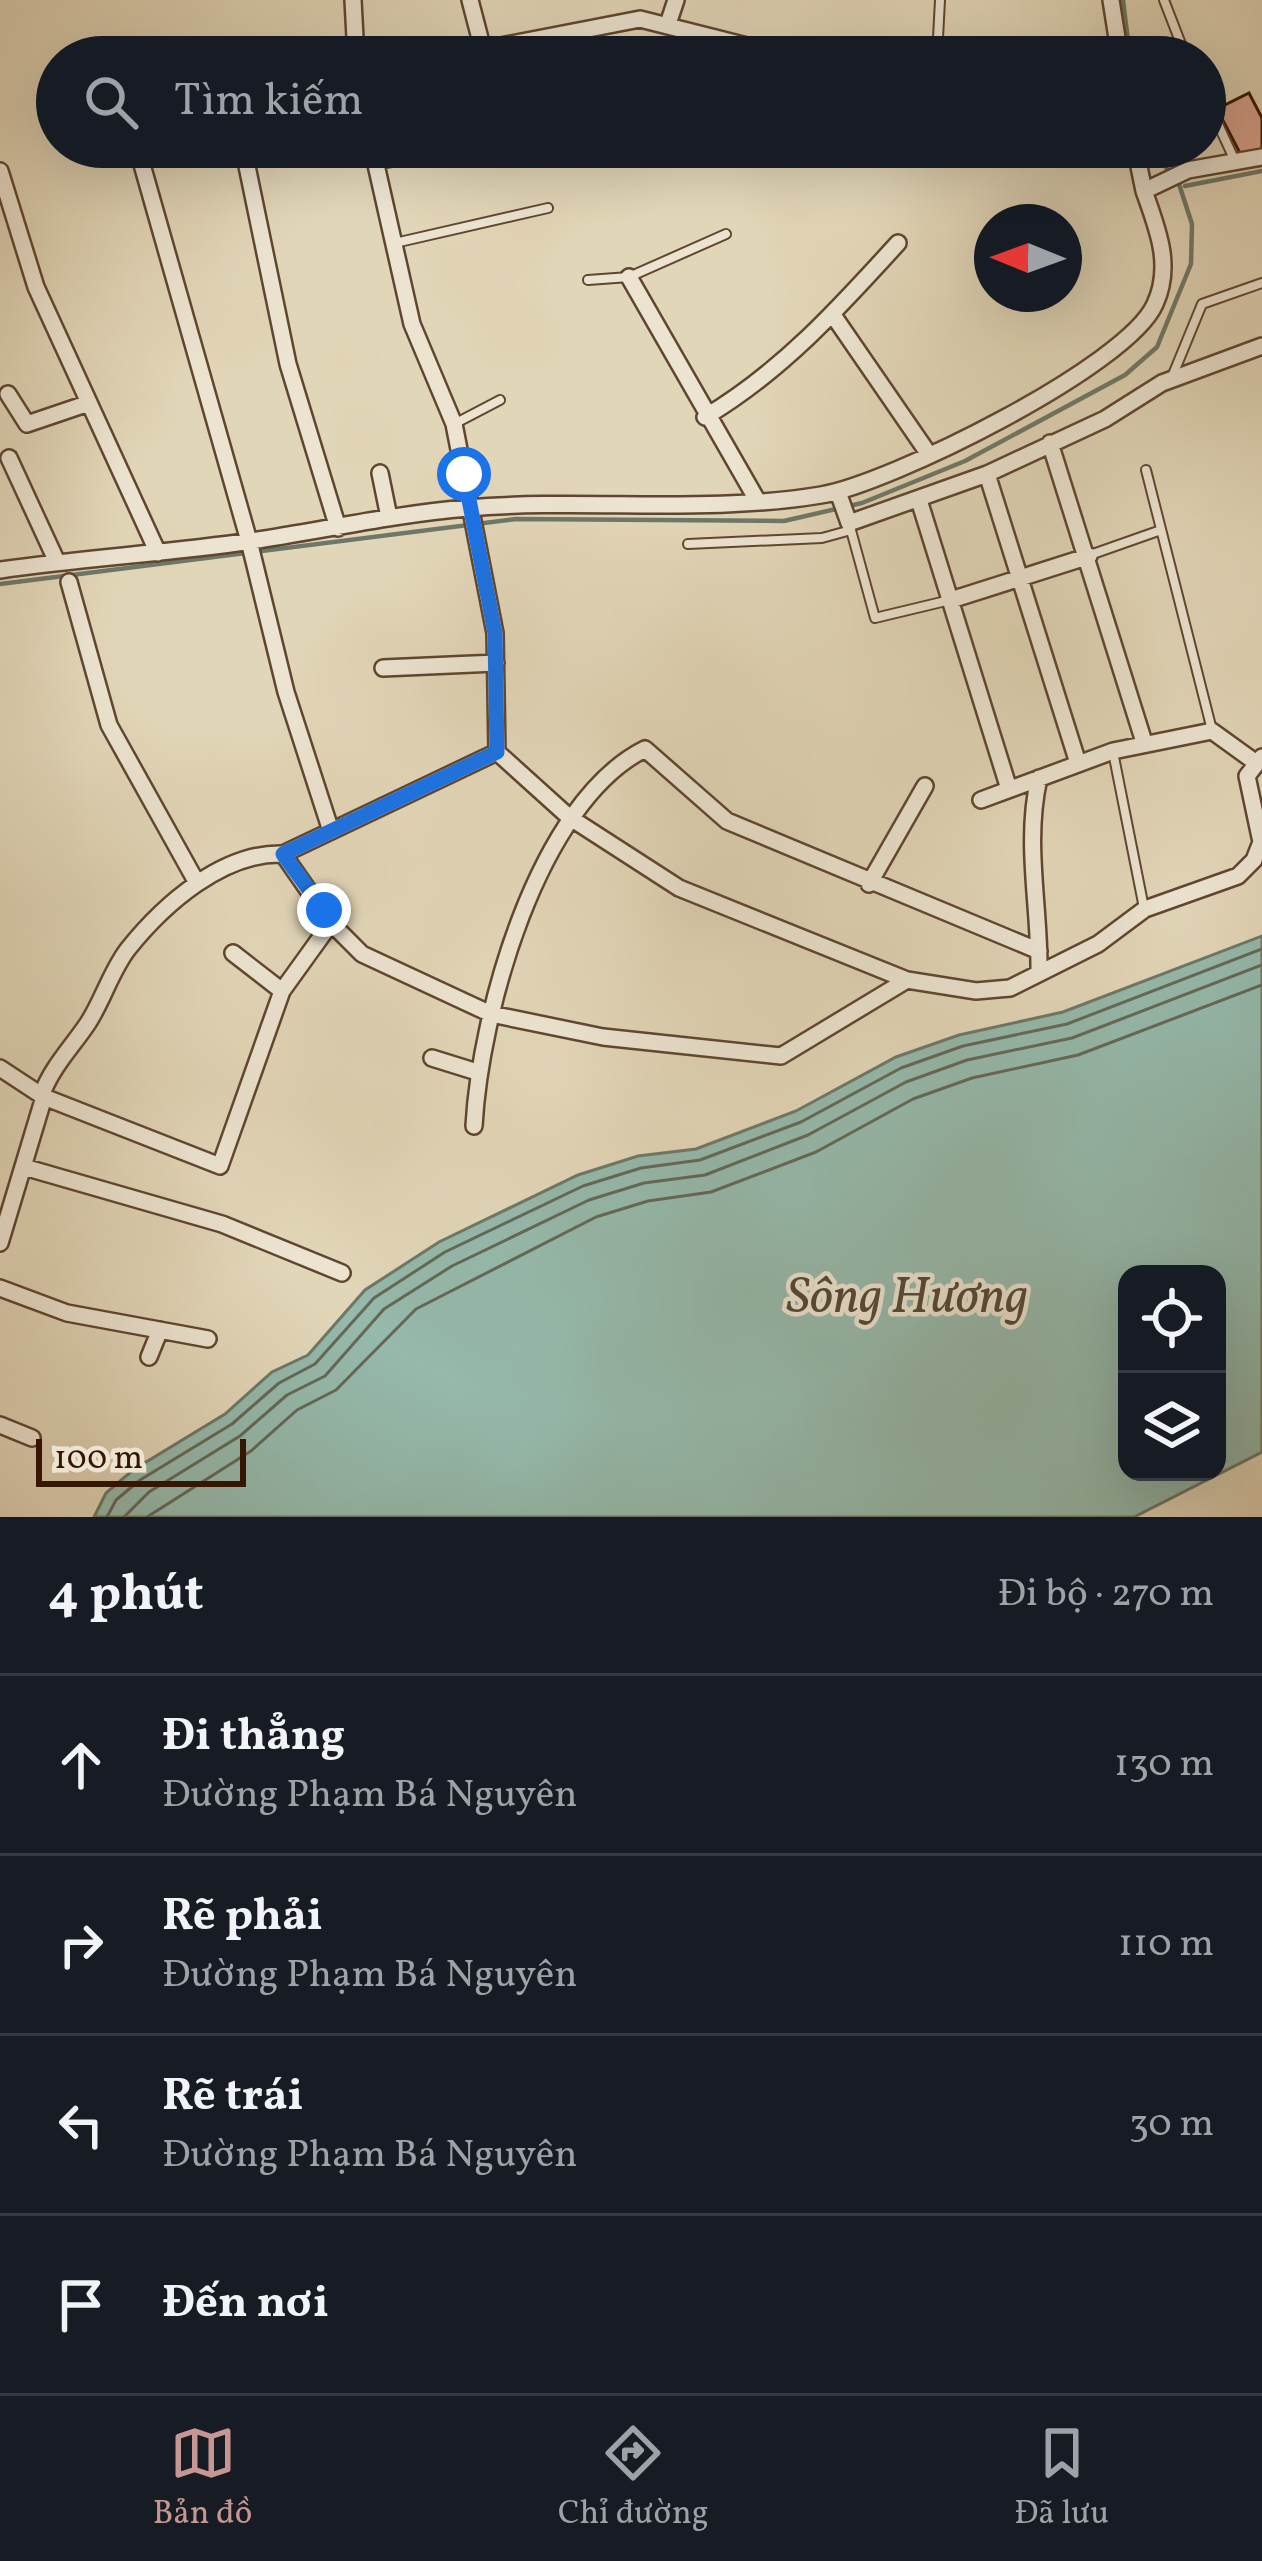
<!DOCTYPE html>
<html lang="vi">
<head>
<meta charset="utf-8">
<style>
  body { margin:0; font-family:Vollkorn,serif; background:#242831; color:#f1f3f6 }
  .controls { position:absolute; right:36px; bottom:36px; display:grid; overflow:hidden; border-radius:24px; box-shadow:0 12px 48px #0002 }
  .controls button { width:108px; height:108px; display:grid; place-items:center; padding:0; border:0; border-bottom:3px solid #363941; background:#171b24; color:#f1f3f6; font:60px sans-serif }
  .compass { position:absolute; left:974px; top:204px; width:108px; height:108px; border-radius:50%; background:#171b24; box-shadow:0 12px 48px #0002; rotate:271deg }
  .scale { position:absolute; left:36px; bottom:30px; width:210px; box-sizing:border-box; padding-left:12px; border:6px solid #341603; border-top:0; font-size:33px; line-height:42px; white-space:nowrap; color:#341603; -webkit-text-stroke:9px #ece4d1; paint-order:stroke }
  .stop { position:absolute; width:36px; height:36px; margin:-27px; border:9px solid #1a73e8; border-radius:50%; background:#fff }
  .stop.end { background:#1a73e8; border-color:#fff; box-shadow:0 3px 12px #0008 }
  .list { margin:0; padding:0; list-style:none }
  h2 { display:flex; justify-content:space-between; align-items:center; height:156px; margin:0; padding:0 48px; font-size:51px }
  h2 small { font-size:39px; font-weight:400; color:#9ea1a6 }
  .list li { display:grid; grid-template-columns:78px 1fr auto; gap:36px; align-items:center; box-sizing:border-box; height:180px; padding:0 48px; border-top:3px solid #363941 }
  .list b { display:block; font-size:45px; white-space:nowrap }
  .list p { margin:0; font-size:39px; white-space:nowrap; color:#9ea1a6 }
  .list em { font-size:39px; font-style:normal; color:#9ea1a6 }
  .icon { flex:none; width:66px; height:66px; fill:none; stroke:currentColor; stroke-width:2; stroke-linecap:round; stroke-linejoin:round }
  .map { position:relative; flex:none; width:1262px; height:1517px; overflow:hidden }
  .search { position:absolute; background:#171b24; box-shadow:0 12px 48px #0002; left:36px; right:36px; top:36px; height:132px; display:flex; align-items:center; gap:30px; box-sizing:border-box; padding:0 42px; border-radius:66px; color:#9ea1a6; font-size:45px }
  .sheet { height:876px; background:#171b24 }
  nav { display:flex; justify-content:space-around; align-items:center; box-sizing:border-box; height:168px; border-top:3px solid #363941; background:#171b24; font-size:33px; color:#9ea1a6 }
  nav a { display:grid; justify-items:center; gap:6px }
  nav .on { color:#c59692 }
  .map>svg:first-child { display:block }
  .water { fill:#95b9ab; stroke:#6e7868; stroke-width:3; fill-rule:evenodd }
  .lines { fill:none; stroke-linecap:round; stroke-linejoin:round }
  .shore { stroke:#646857; stroke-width:3 }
  .stream { stroke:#6e7868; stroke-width:4.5 }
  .building { fill:#dba690; stroke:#341603; stroke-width:3 }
  .service-casing { stroke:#604630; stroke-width:12 }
  .minor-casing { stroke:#604630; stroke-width:20 }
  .service { stroke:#ece4d1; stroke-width:8 }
  .minor { stroke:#ece4d1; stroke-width:15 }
  .route { stroke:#1a73e8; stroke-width:15 }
  .labels { text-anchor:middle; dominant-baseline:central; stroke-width:9; stroke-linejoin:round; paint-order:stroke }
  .water-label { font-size:51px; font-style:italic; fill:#514735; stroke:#ece4d1 }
</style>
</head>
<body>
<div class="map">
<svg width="1262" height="1517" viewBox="0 0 1262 1517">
  <rect width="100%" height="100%" fill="#e2d6b8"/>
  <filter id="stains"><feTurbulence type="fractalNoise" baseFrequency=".00167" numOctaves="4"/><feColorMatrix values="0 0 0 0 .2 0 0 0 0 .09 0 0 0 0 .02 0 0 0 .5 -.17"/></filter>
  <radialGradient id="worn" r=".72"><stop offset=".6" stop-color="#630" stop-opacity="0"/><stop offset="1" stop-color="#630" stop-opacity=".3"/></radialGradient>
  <!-- water -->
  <path class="water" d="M1262,936V1452L1134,1517H94L106,1493L133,1470L225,1414L272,1372L308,1355L365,1290L439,1242L578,1175L638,1156L696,1149L796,1111L896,1057L959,1035L1063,1012ZM1127,1274H1217V1472H1127Z"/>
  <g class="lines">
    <!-- shore -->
    <path class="shore" d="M107,1517L116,1500L140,1480L232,1424L279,1383L315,1364L374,1298L445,1252L583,1186L641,1168L700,1160L801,1122L901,1068L963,1046L1067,1024L1262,949
      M124,1517L149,1492L240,1436L287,1395L325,1376L384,1309L452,1266L589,1200L644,1183L705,1175L808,1135L906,1082L967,1060L1072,1038L1262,965
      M147,1517L251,1451L297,1410L336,1390L416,1309L596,1217L648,1201L711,1192L816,1152L913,1099L972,1078L1078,1055L1262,985"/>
    <!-- stream -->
    <path class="stream" d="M1123,0L1130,57
      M1151,147L1170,173
      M1185,186L1262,171
      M0,584L516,519L784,521L862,503L965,461L1125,375L1157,347L1191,264L1192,224L1178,181"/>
  </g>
  <!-- building -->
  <path class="building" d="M1249,93L1262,118V151L1241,155L1217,109Z"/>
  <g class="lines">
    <!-- service casing -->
    <g class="service-casing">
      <path id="service" d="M1164,0L1186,57
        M937,57L940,0
        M1205,96L1235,161
        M395,243L548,208
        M588,280L629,277L726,234
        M1172,377L1202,304L1262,283
        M456,423L500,400
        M1146,470L1212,730
        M849,523L875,618L950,600
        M688,544L822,538L851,530
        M1090,555L1161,530
        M1113,752L1144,908"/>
    </g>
    <!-- minor casing -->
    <g class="minor-casing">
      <path id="minor" d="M353,0L356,57
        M470,0L483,50
        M1111,0L1120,57
        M668,24L676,0
        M130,47L131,57
        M444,57L640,19L791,57
        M137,147L249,541L286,692L331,831
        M243,147L288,364L338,528
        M1135,147L1144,191
        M375,161L427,152
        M0,171L36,287L158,553
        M629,277L757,500
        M833,315L928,453
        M8,394L27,424L89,403
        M705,417C781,372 839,308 898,243
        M1050,443L1144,742
        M9,458L57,562
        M380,473L389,517
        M987,474L1078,763
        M838,492L849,523L987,474L1105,419L1162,383L1262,346
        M919,500L1009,789
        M0,570C84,558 169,553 252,541C324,530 395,514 468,508C583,498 708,514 821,495C889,484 1128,366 1155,304C1173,265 1157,228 1144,191L1188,170L1262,157
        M69,582L109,725L197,883
        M951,600L1089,556
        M383,668L496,663
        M497,752L569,817L679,888L907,980
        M981,800L1113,751L1212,731L1255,762
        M869,884L925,786
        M331,923L283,854L497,752L495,633L454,424L412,324L372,147
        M233,953L282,991
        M1039,973C1040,906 1024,844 1039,778
        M432,1058L477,1072
        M0,1068L44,1097L220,1166L282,991L331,923L362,954L491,1014L603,1037L781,1056L907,980L976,991L1010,988L1098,944L1145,909L1238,876L1254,860L1261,842L1247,776L1262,757
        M42,1094C52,1067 72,1047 88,1023C103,1000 111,971 128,949C164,904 223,852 283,854
        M474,1126C480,1015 537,803 645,749L727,821L1039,951
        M24,1167L222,1224L342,1273
        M0,1243L44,1097
        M0,1288L67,1313L208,1339
        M149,1357L160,1330
        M0,1425L32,1438"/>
    </g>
    <!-- service -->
    <use href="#service" class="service"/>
    <!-- minor -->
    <use href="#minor" class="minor"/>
  </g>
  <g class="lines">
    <!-- route -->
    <path class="route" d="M324,910L283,854L497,752L495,633L464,474"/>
  </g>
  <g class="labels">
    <!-- water labels -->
    <g class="water-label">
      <text x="907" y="1298">Sông Hương</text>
    </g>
  </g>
  <rect width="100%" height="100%" filter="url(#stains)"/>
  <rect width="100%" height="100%" fill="url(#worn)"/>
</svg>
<div class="controls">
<button><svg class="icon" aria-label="locate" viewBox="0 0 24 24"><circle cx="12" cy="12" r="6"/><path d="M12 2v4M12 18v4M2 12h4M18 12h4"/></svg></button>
<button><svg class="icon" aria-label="layers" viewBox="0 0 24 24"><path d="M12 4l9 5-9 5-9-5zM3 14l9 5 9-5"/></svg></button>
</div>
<svg class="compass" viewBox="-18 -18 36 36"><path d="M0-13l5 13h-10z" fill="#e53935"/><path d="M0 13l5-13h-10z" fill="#9ea1a6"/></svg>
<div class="scale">100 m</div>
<div class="stop" style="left:464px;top:474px"></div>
<div class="stop end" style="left:324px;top:910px"></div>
<div class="search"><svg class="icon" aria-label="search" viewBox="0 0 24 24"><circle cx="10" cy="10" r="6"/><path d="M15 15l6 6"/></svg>Tìm kiếm</div>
</div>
<section class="sheet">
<h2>4 phút<small>Đi bộ · 270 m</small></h2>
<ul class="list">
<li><svg class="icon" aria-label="ahead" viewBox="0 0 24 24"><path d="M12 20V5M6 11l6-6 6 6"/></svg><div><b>Đi thẳng</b><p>Đường Phạm Bá Nguyên</p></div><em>130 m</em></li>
<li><svg class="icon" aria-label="right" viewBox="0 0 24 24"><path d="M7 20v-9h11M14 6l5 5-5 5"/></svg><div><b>Rẽ phải</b><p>Đường Phạm Bá Nguyên</p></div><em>110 m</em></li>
<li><svg class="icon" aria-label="left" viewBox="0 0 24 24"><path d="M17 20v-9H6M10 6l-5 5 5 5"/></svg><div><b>Rẽ trái</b><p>Đường Phạm Bá Nguyên</p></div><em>30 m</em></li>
<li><svg class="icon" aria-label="arrive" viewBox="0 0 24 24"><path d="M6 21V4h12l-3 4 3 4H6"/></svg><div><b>Đến nơi</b></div></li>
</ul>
</section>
<nav>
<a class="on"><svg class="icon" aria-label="map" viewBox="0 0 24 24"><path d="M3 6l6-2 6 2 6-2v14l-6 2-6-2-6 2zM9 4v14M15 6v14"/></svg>Bản đồ</a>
<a><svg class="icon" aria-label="directions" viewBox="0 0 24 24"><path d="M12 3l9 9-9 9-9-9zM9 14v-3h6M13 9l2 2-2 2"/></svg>Chỉ đường</a>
<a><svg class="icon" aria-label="saved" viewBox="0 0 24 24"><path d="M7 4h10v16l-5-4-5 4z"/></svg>Đã lưu</a>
</nav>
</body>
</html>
